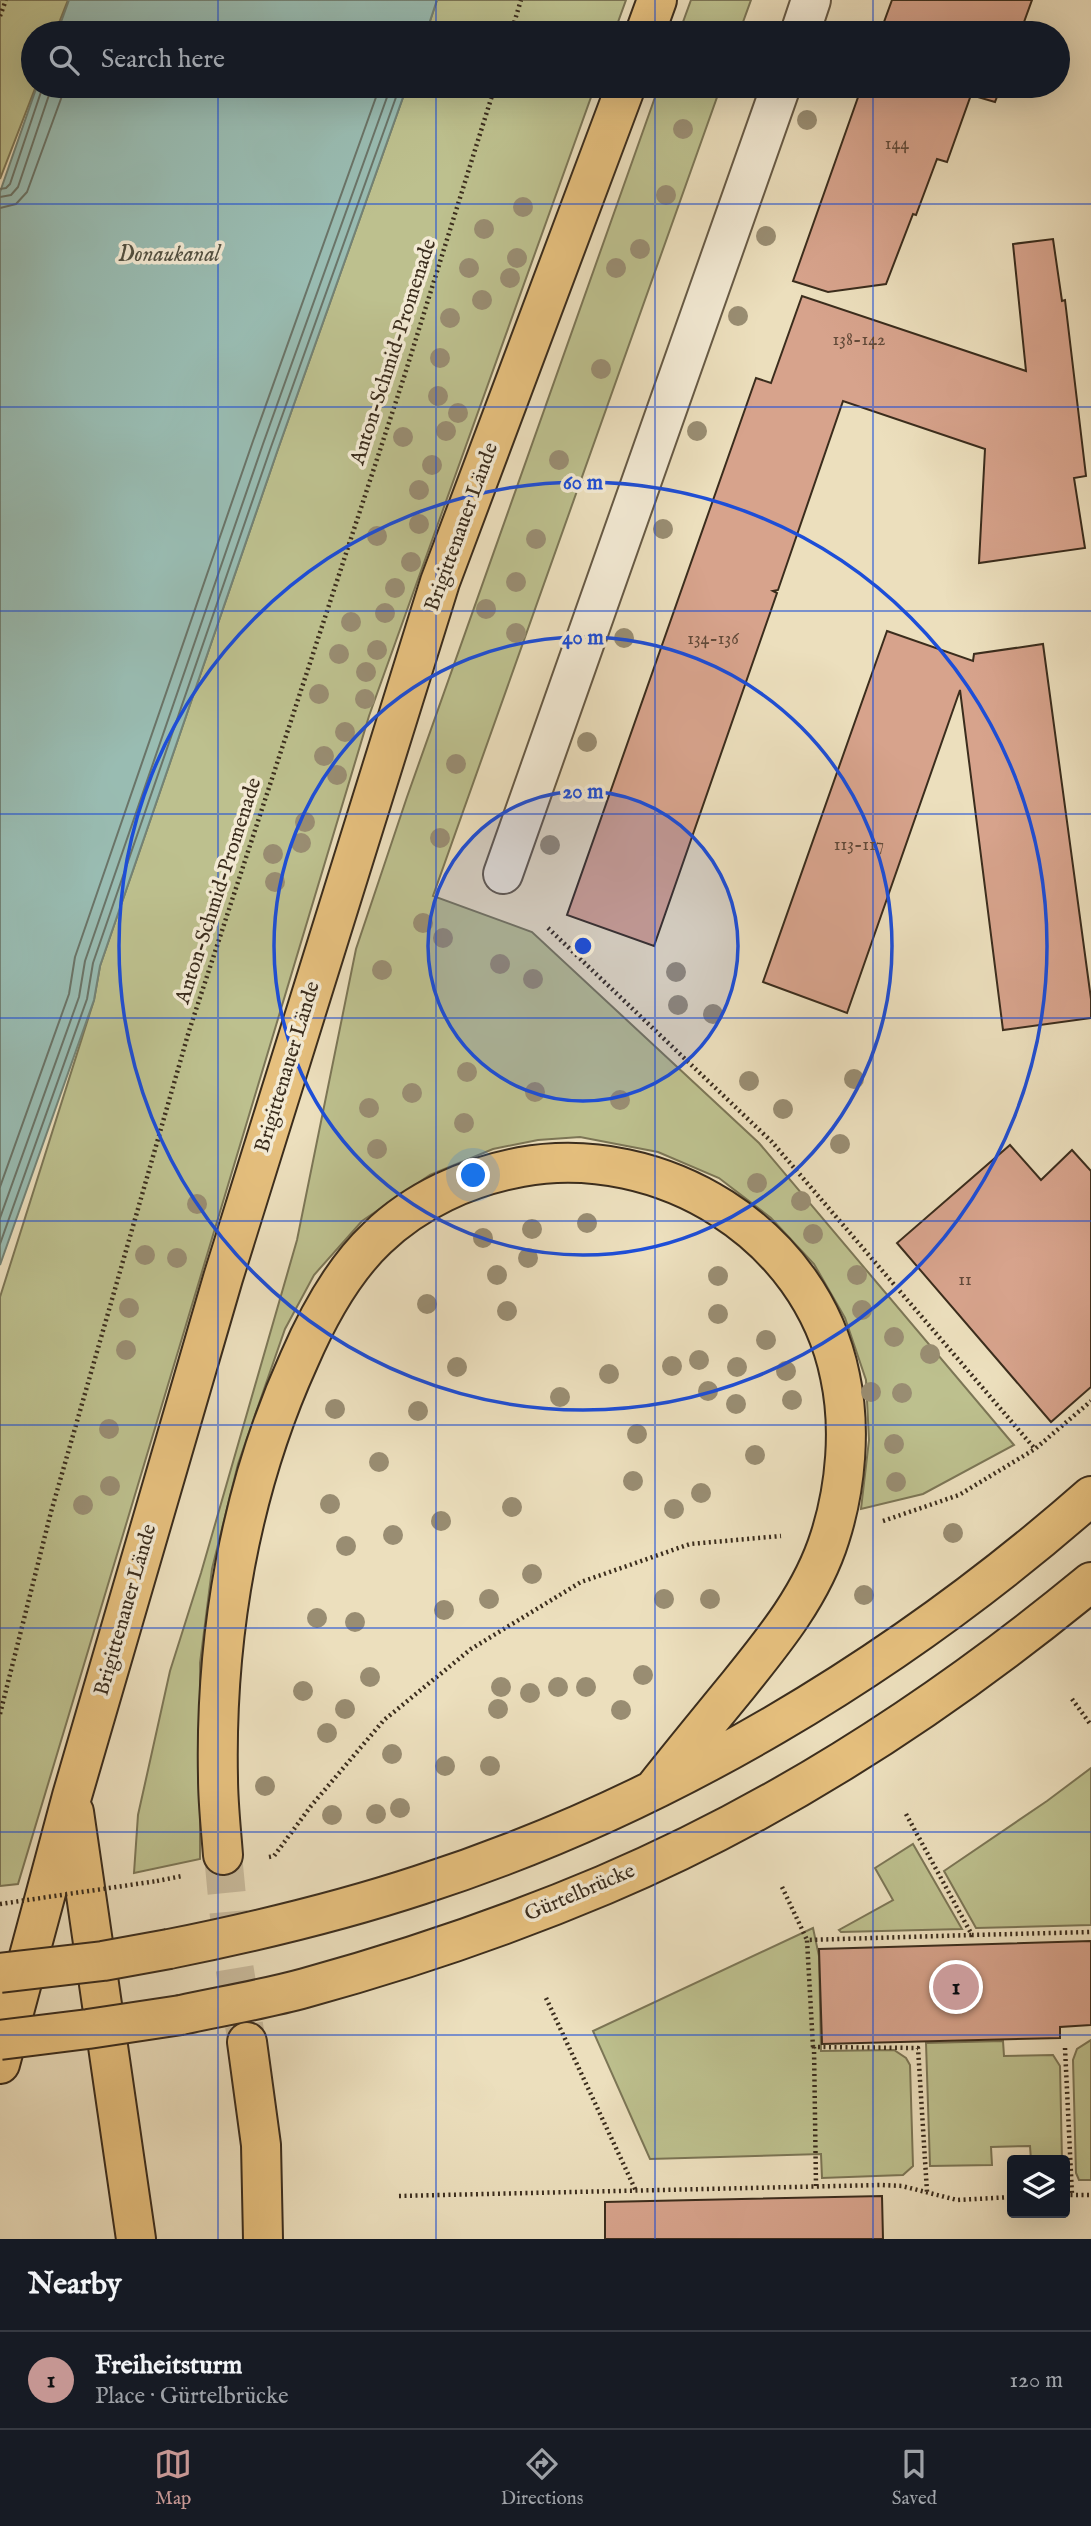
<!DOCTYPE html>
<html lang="en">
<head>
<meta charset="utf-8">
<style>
  body { margin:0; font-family:"IM FELL English",serif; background:#242831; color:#f1f3f6 }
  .controls { position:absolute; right:21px; bottom:21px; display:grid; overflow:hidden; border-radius:7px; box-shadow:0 7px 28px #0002 }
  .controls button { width:63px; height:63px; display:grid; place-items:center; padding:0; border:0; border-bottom:2px solid #363941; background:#171b24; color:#f1f3f6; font:35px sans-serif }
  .you { position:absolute; left:474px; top:1176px; width:24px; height:24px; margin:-18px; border:5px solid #fff; border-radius:50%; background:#1a73e8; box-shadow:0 0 0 10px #1a73e833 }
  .badge { display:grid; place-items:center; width:46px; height:46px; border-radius:50%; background:#c59692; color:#111; font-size:23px; font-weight:700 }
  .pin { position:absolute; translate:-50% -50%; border:4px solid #fff; box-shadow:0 2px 7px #0006 }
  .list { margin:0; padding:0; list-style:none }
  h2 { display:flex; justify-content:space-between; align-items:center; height:91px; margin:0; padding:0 28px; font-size:30px }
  h2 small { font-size:23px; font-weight:400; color:#9ea1a6 }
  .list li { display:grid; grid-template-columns:46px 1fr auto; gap:21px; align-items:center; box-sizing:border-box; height:98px; padding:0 28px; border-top:2px solid #363941 }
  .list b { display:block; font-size:26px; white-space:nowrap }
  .list p { margin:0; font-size:23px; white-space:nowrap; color:#9ea1a6 }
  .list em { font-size:23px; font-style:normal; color:#9ea1a6 }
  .icon { flex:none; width:38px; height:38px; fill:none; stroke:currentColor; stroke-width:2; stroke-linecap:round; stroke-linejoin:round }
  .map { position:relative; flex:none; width:1091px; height:2239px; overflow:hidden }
  .search { position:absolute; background:#171b24; box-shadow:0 7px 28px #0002; left:21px; right:21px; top:21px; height:77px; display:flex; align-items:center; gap:18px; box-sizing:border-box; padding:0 24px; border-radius:38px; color:#9ea1a6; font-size:26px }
  .sheet { height:189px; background:#171b24 }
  nav { display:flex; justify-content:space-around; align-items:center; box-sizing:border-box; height:98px; border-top:2px solid #363941; background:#171b24; font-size:19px; color:#9ea1a6 }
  nav a { display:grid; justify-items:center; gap:4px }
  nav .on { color:#c59692 }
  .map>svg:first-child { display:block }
  .green { fill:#bdc08e; stroke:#7c7656; stroke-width:2 }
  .water { fill:#99bcb2; stroke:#738376; stroke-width:2 }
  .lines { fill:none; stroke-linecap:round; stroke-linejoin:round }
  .shore { stroke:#6a7468; stroke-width:2 }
  .building { fill:#d7a38c; stroke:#3b2d1d; stroke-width:2 }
  .major-tunnel { stroke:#c9bb9d; stroke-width:38; stroke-dasharray:38 19; stroke-linecap:butt }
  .minor-casing { stroke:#675a45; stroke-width:42 }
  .major-casing { stroke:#3b2d1d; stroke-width:42 }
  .highway-casing { stroke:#3b2d1d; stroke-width:42 }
  .path { stroke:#3b2d1d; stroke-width:4.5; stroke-dasharray:2 3.5; stroke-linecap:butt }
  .minor { stroke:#f3ead4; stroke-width:38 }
  .major { stroke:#e6c07e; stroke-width:38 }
  .highway { stroke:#e6c07e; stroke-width:38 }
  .major-bridge-casing { stroke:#3b2d1d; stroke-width:42; stroke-linecap:butt }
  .path-bridge { stroke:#3b2d1d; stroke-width:4.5; stroke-dasharray:2 3.5; stroke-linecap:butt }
  .major-bridge { stroke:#e6c07e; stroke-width:38 }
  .tree { fill:#998d72 }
  .grid { fill:none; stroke:#1d4ed8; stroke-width:2; stroke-opacity:0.55 }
  .ring { fill:none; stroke:#1d4ed8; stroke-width:3.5 }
  .labels { text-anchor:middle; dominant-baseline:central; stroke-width:7; stroke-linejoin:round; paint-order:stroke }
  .number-label { font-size:18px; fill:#624a39 }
  .street-label { font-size:21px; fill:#3b2d1d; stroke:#f3ead4 }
  .water-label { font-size:23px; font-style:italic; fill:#525142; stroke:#f3ead4 }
  .centre { fill:#1d4ed8; stroke:#f3ead4; stroke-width:3.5 }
  .ring-label { font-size:21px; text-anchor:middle; font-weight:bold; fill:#1d4ed8; stroke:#f3ead4; stroke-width:7; stroke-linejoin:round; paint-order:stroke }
</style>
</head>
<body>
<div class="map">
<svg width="1091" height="2239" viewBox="0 0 1091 2239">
  <rect width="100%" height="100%" fill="#ecdfbd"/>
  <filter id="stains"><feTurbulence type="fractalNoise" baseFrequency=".00286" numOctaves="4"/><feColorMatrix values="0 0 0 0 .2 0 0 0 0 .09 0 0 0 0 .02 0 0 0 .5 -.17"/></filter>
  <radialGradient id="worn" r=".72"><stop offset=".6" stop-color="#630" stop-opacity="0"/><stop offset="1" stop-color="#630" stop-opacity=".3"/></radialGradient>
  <!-- green -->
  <path class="green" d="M0,0H68L55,33H33V86H36L0,179Z
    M437,0H626L614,33H426Z
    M691,0H751L739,33H679Z
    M407,86H595L369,716L18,1884L0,1886V1297L94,1000L100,966L278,449Z
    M659,86H721L433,896L532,932L759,1143L1014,1445L923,1494L861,1509L869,1440L866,1380L845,1318L814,1264L771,1218L719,1178L658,1152L580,1137L538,1140L493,1149L430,1175L362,1221L314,1275L285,1329L238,1464L212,1569L200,1663V1859L134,1873L138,1815L170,1671L201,1573L297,1240L356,949L407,797Z
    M1091,1768V1925L976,1928L944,1871L1047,1801Z
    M913,1844L962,1929L841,1932L839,1930L893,1900L875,1868Z
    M813,1928L819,1956L821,2051L894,2050L906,2058L910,2065L913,2166L903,2175L822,2178L821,2154L650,2159L593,2031Z
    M1091,2040V2180H1079L1076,2173L1073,2060L1077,2049Z
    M1003,2041L1004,2056L1053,2055L1060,2066L1062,2160H1031L1030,2146L991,2147L992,2165L930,2166L926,2043Z"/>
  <!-- water -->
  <path class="water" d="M69,0H437L426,33H57Z
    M37,86H407L278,449L100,966L94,1000L0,1265V192Z"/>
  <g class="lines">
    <!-- shore -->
    <path class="shore" d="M0,189L6,188L10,184L43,86
      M0,197L11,195L18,187L52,86
      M0,208L16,204L27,192L62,96L63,86
      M0,1187L69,994L75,957L253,441L380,86
      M0,1218L79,997L85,961L263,444L391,86
      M0,1244L87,999L93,963L271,447L400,86"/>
  </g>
  <!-- building -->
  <path class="building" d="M892,0H1032L1020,33H880Z
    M862,86H1001L995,102L971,95L947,162L937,159L916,215L913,214L886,284L828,292L793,281Z
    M1053,239L1062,301L1065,300L1086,476L1074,478L1085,548L979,563L985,449L843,401L778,590L773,591L777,593L654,946L567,915L756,378L771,383L802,296L1026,371L1013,244Z
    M887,631L973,661L974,654L1043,644L1091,999V1018L1003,1030L960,690L847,1013L763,982Z
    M1010,1145L1041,1180L1072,1150L1091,1171V1387L1051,1422L897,1243Z
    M1091,1941V2025L1060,2027V2038L822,2044L819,1949Z
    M882,2196L883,2239H605V2202Z"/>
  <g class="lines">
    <!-- major-tunnel -->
    <path class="major-tunnel" d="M223,1855L233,1959L246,2037"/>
    <!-- minor casing -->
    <g class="minor-casing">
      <path id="minor" d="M800,33L811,0
        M503,874L781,86"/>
    </g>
    <!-- major casing -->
    <g class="major-casing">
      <path id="major" d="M223,1855C221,1829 218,1803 218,1778C215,1636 240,1490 299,1360C318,1316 342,1271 377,1238C416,1200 468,1177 521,1167C661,1142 811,1233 840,1376C851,1427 846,1487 830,1537C812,1595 773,1642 735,1689C708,1722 681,1755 654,1789
        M169,1949C254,1932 338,1912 420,1885C665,1806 898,1666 1091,1496
        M181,2015C223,2006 265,1999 305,1988C407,1960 507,1926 604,1885C781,1810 944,1703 1091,1582
        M247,2042L261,2145L263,2239"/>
    </g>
    <!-- highway casing -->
    <g class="highway-casing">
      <path id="highway" d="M645,33L657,0
        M74,1812L136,2239
        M0,2064L72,1796L223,1278L440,582L626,86"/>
    </g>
    <!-- path -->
    <path class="path" d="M0,16L6,0
      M511,33L521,0
      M548,928L772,1142L1035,1449
      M883,1521L959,1495L1035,1449L1091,1401
      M1072,1699L1091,1725
      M0,1714L51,1512L189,1031L405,374L495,86
      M906,1814L972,1935L1091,1932
      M269,1857L274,1856L311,1806L384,1720L471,1649L581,1582L690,1544L781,1536
      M157,1881L182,1876
      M782,1887L807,1940
      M546,1998L636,2191
      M813,2047L807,1940L972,1935
      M1065,2048L1072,2195
      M816,2186L814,2047L918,2048L927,2192
      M1065,2195H1091
      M399,2196L882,2185L902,2186L957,2200L1012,2197"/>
    <!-- minor -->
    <use href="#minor" class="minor"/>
    <!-- major -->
    <use href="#major" class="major"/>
    <!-- highway -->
    <use href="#highway" class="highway"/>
    <!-- major-bridge casing -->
    <g class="major-bridge-casing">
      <path id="major-bridge" d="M0,1973L103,1961L169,1949
        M0,2040L88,2029L181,2015"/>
    </g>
    <!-- path-bridge -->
    <path class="path-bridge" d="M0,1904L157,1881"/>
    <!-- major-bridge -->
    <use href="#major-bridge" class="major-bridge"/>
  </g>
  <!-- trees -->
  <g class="tree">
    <circle cx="807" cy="120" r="10"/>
    <circle cx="683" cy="129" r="10"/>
    <circle cx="666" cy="195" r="10"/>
    <circle cx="523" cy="207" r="10"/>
    <circle cx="484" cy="229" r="10"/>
    <circle cx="766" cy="236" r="10"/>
    <circle cx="640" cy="249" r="10"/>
    <circle cx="517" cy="258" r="10"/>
    <circle cx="469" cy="268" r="10"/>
    <circle cx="616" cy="268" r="10"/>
    <circle cx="510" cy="278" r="10"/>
    <circle cx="482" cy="300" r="10"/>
    <circle cx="738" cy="316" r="10"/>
    <circle cx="450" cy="318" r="10"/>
    <circle cx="440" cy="358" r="10"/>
    <circle cx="601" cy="369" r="10"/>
    <circle cx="438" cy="396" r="10"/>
    <circle cx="458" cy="413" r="10"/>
    <circle cx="446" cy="431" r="10"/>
    <circle cx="697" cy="431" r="10"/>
    <circle cx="403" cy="437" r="10"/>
    <circle cx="559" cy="460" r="10"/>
    <circle cx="432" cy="465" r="10"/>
    <circle cx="419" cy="490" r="10"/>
    <circle cx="419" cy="524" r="10"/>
    <circle cx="663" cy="529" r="10"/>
    <circle cx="377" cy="536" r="10"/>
    <circle cx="536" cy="539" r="10"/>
    <circle cx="411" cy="562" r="10"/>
    <circle cx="516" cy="582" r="10"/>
    <circle cx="395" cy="588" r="10"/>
    <circle cx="486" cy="609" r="10"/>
    <circle cx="385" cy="613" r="10"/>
    <circle cx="351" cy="622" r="10"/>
    <circle cx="516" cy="633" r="10"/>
    <circle cx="624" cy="638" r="10"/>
    <circle cx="377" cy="650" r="10"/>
    <circle cx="339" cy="654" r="10"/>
    <circle cx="366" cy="672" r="10"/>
    <circle cx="319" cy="694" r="10"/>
    <circle cx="365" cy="699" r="10"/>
    <circle cx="345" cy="732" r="10"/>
    <circle cx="587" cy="742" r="10"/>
    <circle cx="324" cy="756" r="10"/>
    <circle cx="456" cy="764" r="10"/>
    <circle cx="337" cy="775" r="10"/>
    <circle cx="305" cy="822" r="10"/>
    <circle cx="440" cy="838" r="10"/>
    <circle cx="301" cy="843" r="10"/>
    <circle cx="550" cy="845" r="10"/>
    <circle cx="273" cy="854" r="10"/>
    <circle cx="275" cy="882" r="10"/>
    <circle cx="423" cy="923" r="10"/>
    <circle cx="443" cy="938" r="10"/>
    <circle cx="500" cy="964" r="10"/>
    <circle cx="382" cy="970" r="10"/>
    <circle cx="676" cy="972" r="10"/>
    <circle cx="533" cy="979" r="10"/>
    <circle cx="678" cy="1005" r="10"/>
    <circle cx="713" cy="1014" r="10"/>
    <circle cx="467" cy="1072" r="10"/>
    <circle cx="854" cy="1079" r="10"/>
    <circle cx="749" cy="1081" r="10"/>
    <circle cx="535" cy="1092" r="10"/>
    <circle cx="412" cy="1093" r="10"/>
    <circle cx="620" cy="1100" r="10"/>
    <circle cx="369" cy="1108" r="10"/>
    <circle cx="783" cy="1109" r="10"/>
    <circle cx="464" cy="1123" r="10"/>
    <circle cx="840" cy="1144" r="10"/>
    <circle cx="377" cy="1149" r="10"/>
    <circle cx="757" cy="1183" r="10"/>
    <circle cx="801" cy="1201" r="10"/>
    <circle cx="197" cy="1204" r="10"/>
    <circle cx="587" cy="1223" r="10"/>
    <circle cx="532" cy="1229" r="10"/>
    <circle cx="813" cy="1234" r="10"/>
    <circle cx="483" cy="1238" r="10"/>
    <circle cx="145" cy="1255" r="10"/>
    <circle cx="177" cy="1258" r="10"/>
    <circle cx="528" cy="1258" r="10"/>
    <circle cx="497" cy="1275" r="10"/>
    <circle cx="857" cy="1275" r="10"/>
    <circle cx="718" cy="1276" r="10"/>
    <circle cx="427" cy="1304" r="10"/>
    <circle cx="129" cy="1308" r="10"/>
    <circle cx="862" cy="1310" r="10"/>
    <circle cx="507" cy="1311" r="10"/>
    <circle cx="718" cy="1314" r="10"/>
    <circle cx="894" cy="1337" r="10"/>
    <circle cx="766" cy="1340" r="10"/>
    <circle cx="126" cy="1350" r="10"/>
    <circle cx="930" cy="1354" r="10"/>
    <circle cx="699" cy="1360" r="10"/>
    <circle cx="672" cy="1366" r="10"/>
    <circle cx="457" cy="1367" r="10"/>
    <circle cx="737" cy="1367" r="10"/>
    <circle cx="786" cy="1371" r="10"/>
    <circle cx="609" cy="1374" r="10"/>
    <circle cx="708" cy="1391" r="10"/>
    <circle cx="871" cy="1392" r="10"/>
    <circle cx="902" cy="1393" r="10"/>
    <circle cx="560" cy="1397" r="10"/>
    <circle cx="792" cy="1400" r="10"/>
    <circle cx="736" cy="1404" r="10"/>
    <circle cx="335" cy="1409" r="10"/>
    <circle cx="418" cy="1411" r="10"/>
    <circle cx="109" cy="1429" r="10"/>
    <circle cx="637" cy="1434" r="10"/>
    <circle cx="894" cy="1444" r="10"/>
    <circle cx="755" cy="1455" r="10"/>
    <circle cx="379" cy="1462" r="10"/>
    <circle cx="633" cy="1481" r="10"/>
    <circle cx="896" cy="1482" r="10"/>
    <circle cx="110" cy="1486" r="10"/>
    <circle cx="701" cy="1493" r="10"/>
    <circle cx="330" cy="1504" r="10"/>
    <circle cx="83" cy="1505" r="10"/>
    <circle cx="512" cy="1507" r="10"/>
    <circle cx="674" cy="1509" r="10"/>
    <circle cx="441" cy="1521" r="10"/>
    <circle cx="953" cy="1533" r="10"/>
    <circle cx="393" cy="1535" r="10"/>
    <circle cx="346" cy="1546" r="10"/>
    <circle cx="532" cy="1574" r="10"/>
    <circle cx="864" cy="1595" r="10"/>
    <circle cx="489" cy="1599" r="10"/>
    <circle cx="664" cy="1599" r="10"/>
    <circle cx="710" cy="1599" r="10"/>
    <circle cx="444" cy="1610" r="10"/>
    <circle cx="317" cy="1618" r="10"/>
    <circle cx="355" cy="1622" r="10"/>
    <circle cx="643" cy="1675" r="10"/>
    <circle cx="370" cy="1677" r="10"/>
    <circle cx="501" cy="1687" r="10"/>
    <circle cx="558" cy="1687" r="10"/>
    <circle cx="586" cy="1687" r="10"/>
    <circle cx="303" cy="1691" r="10"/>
    <circle cx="530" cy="1693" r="10"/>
    <circle cx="345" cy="1709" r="10"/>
    <circle cx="498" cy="1709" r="10"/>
    <circle cx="621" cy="1710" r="10"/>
    <circle cx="327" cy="1733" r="10"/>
    <circle cx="392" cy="1754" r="10"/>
    <circle cx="445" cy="1766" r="10"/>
    <circle cx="490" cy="1766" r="10"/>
    <circle cx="265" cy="1786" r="10"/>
    <circle cx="400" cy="1808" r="10"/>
    <circle cx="376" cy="1814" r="10"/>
    <circle cx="332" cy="1815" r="10"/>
  </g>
  <!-- grid -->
  <path class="grid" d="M218,0V33M436,0V33M655,0V33M873,0V33M218,86V2239M436,86V2239M655,86V2239M873,86V2239M0,204H1091M0,407H1091M0,611H1091M0,814H1091M0,1018H1091M0,1221H1091M0,1425H1091M0,1628H1091M0,1832H1091M0,2035H1091"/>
  <!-- distance rings -->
  <circle cx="583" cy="946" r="155" fill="#1d4ed8" fill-opacity=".12"/>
  <g class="ring">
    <circle cx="583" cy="946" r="155"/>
    <circle cx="583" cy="946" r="309"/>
    <circle cx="583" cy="946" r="464"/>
  </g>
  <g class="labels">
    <!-- number labels -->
    <g class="number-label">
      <text x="897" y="144">144</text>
      <text x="859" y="340">138-142</text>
      <text x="713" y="639">134-136</text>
      <text x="859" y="845">113-117</text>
      <text x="965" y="1280">11</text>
    </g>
    <!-- street labels -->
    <g class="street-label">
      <text transform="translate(394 352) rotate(-72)">Anton-Schmid-Promenade</text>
      <text transform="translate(462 527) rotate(-70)">Brigittenauer Lände</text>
      <text transform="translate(219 891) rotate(-72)">Anton-Schmid-Promenade</text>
      <text transform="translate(288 1067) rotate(-73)">Brigittenauer Lände</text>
      <text transform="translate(126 1610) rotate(-74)">Brigittenauer Lände</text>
      <text transform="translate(580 1893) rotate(-23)">Gürtelbrücke</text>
    </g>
    <!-- water labels -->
    <g class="water-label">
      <text x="169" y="254">Donaukanal</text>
    </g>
  </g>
  <circle cx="583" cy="946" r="10" class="centre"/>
  <g class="ring-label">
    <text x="583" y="489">60 m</text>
    <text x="583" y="644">40 m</text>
    <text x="583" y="798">20 m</text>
  </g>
  <rect width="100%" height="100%" filter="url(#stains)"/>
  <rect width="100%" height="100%" fill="url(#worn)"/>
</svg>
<div class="controls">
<button><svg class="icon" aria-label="layers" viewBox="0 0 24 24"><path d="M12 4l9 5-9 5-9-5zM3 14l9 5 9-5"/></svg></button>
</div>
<div class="you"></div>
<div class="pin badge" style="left:956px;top:1987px">1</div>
<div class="search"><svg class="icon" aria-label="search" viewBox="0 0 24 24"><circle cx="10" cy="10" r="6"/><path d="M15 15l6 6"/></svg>Search here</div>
</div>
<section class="sheet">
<h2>Nearby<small></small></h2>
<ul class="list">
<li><span class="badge">1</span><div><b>Freiheitsturm</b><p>Place · Gürtelbrücke</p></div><em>120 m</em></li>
</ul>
</section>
<nav>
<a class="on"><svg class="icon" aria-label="map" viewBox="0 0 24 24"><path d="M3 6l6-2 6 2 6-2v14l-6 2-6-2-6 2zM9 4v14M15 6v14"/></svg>Map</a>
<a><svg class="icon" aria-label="directions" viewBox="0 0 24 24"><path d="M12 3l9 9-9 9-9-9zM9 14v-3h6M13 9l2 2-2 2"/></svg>Directions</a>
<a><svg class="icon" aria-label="saved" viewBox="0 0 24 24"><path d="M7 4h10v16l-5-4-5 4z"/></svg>Saved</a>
</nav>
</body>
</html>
